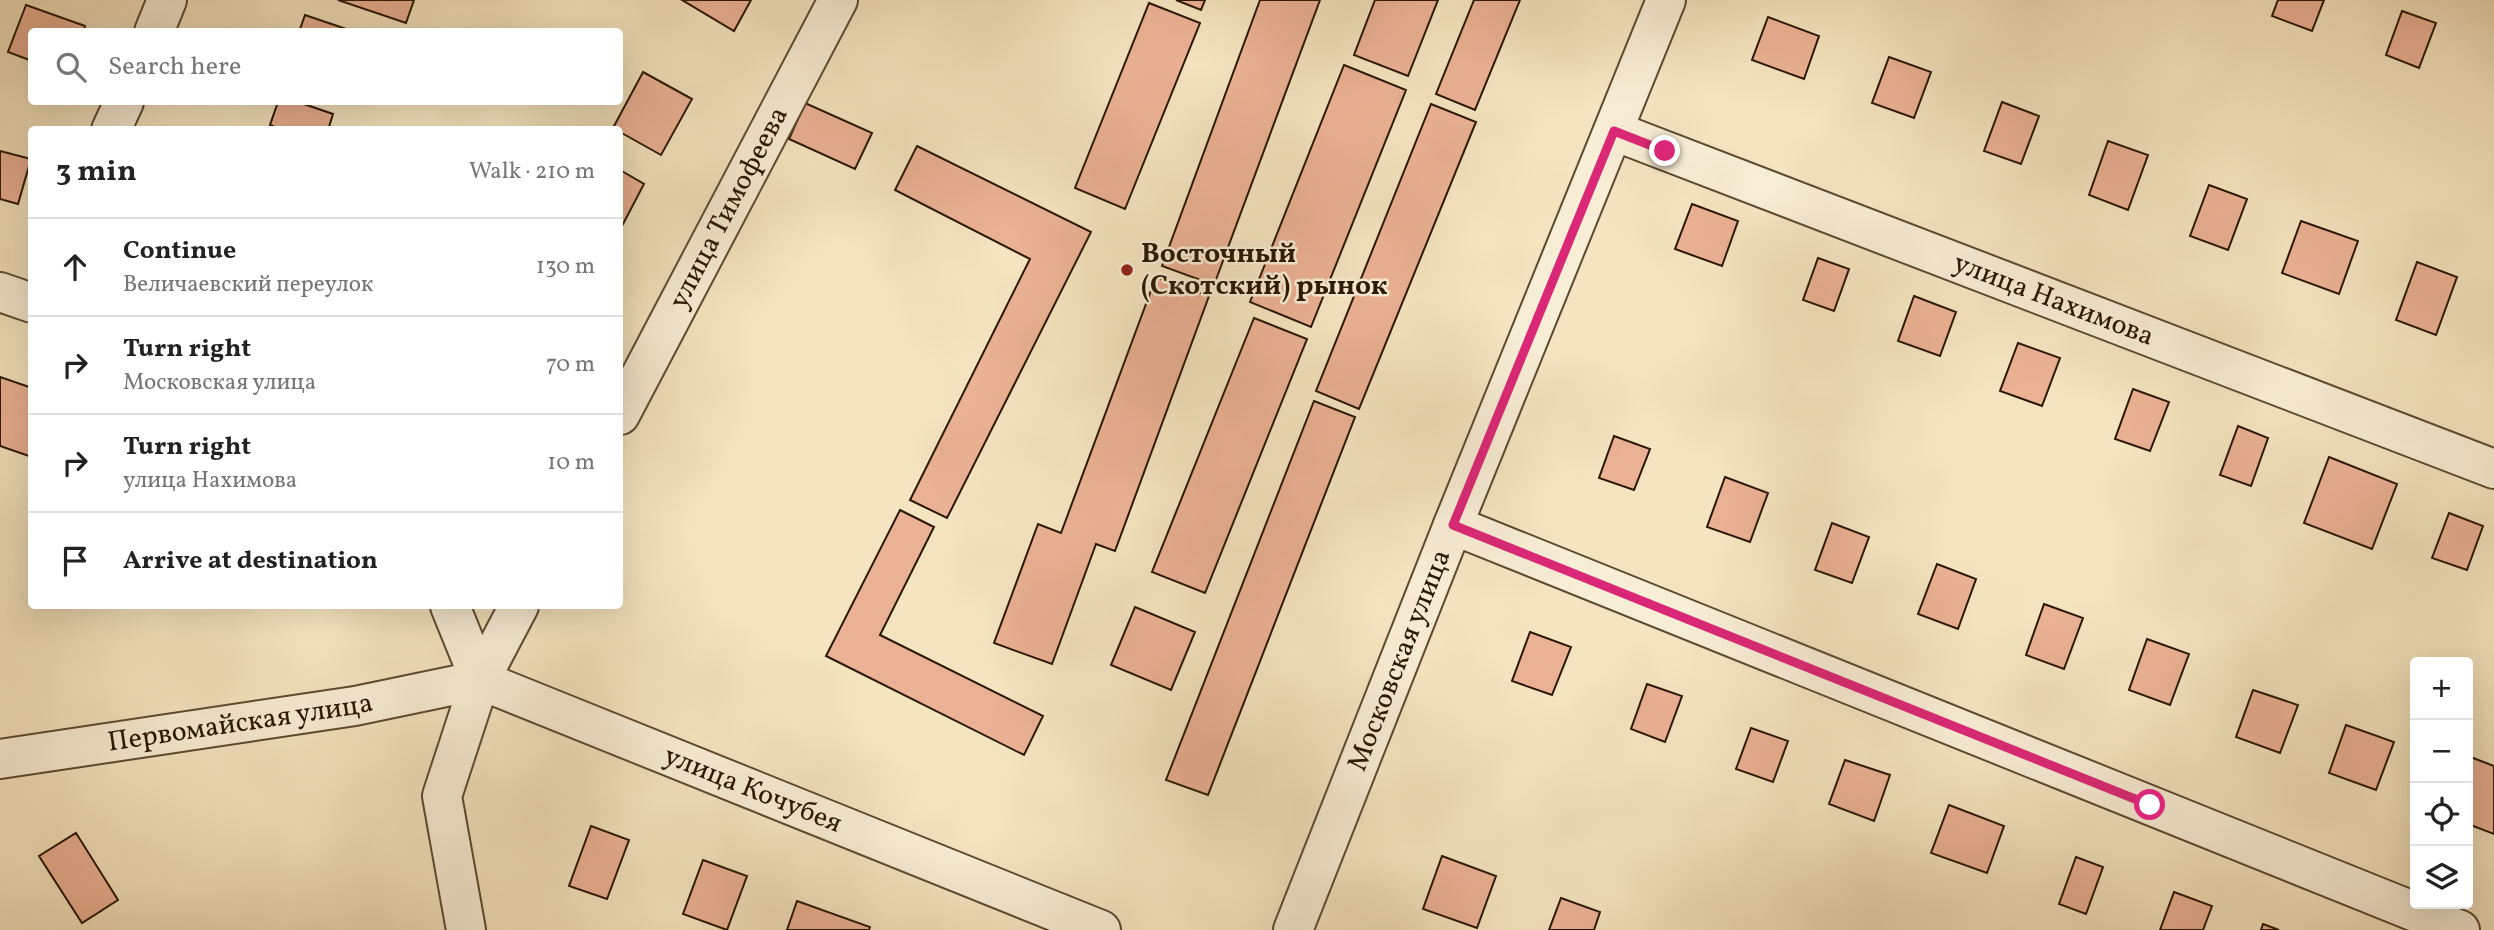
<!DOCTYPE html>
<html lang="en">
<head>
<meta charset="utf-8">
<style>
  body { margin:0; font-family:Vollkorn,serif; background:#f6f6f6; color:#222 }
  .controls { position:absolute; right:21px; bottom:21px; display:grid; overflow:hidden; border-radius:7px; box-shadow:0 7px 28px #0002 }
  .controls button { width:63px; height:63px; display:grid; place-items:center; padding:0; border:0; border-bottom:2px solid #e0e0e0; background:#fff; color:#222; font:35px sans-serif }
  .stop { position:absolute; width:21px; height:21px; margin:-16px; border:5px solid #db2777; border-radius:50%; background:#fff }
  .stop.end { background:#db2777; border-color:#fff; box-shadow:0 2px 7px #0008 }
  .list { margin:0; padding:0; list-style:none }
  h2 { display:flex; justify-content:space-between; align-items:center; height:91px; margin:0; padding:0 28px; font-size:30px }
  h2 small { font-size:23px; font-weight:400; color:#767676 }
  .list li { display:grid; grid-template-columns:46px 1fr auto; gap:21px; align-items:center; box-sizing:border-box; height:98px; padding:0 28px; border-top:2px solid #e0e0e0 }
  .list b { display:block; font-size:26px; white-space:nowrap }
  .list p { margin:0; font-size:23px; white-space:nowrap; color:#767676 }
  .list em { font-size:23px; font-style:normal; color:#767676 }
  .icon { flex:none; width:38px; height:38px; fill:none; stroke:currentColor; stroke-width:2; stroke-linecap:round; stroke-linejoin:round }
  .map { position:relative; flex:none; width:2494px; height:930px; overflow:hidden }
  .search { position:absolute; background:#fff; box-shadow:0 7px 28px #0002; left:28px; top:28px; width:595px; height:77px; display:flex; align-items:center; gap:18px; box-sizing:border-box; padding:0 24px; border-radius:7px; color:#767676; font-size:26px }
  .panel { position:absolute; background:#fff; box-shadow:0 7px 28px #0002; left:28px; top:126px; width:595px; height:483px; border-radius:7px }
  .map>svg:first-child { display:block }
  .building { fill:#ebb194; stroke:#2a1700; stroke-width:2 }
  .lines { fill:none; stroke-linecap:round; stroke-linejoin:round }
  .street-casing { stroke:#5c4a30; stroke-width:42 }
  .street { stroke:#f8edd5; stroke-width:38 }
  .route { stroke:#db2777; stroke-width:9 }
  .poi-dot { fill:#8f2418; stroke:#f8edd5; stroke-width:2.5 }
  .labels { text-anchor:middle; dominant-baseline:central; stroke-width:5; stroke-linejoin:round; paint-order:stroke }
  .street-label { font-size:28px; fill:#2a1700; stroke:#f8edd5 }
  .poi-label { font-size:28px; font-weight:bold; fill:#2a1700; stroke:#f8edd5; text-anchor:start }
</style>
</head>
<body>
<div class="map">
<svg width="2494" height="930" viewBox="0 0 2494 930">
  <rect width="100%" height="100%" fill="#f4e4bf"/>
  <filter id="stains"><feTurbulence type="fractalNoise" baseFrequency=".00286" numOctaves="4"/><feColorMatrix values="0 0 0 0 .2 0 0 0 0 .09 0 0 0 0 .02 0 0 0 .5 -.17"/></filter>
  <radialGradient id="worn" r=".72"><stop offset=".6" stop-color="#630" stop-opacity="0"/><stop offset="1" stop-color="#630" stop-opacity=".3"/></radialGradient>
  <!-- building -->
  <path class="building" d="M338,0H414L406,23Z
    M682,0H751L734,31Z
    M1176,0H1205L1201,10Z
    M1260,0H1320L1214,285L1162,266Z
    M1375,0H1438L1408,76L1354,55Z
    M1474,0H1520L1475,110L1436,94Z
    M2278,0H2324L2312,31L2272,16Z
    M1149,3L1200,23L1125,209L1075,188Z
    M26,5L85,26L84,32H32V61L8,52Z
    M2402,11L2436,23L2419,68L2386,55Z
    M305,15L355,32H299Z
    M1768,17L1819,36L1804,79L1752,60Z
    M1889,57L1931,72L1914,118L1872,103Z
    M1344,65L1406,90L1311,327L1250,302Z
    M643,72L692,99L661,155L620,132V130L613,128Z
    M278,102H298L333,114L328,130H282L270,125Z
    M2002,102L2039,116L2021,164L1984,151Z
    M805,103L872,133L855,169L789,139Z
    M1431,104L1476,122L1359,409L1316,391Z
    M2108,141L2148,155L2128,210L2089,195Z
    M917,146L1091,232L947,518L910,500L1030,259L895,190Z
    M0,151L31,159L18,204L0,199Z
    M620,170L644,184L622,226L620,224Z
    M2209,185L2247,199L2228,250L2190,236Z
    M1692,204L1738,221L1722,266L1675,249Z
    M2301,221L2358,241L2339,294L2282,273Z
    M1818,258L1849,269L1834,311L1803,300Z
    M2417,262L2457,277L2436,335L2396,320Z
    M1156,277L1209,296L1115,551L1096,544L1052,664L994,643L1038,524L1061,533Z
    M1914,296L1956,312L1940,356L1898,341Z
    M1254,318L1307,339L1205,593L1152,572Z
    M2018,343L2060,358L2042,406L2000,391Z
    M0,377L32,388V457L0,446Z
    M2133,389L2169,402L2150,451L2115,439Z
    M1314,401L1355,417L1208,795L1166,780Z
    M2238,426L2268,438L2251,486L2220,475Z
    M1614,436L1650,449L1634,490L1599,478Z
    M2329,457L2397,484L2372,549L2304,523Z
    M1725,477L1768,493L1750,542L1707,527Z
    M900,510L934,527L880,635L1043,716L1024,755L826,656Z
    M2449,513L2483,526L2467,570L2432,558Z
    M1832,523L1869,537L1852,583L1815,570Z
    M1937,564L1976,579L1958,629L1918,614Z
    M2044,604L2083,618L2064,669L2026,655Z
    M1135,607L1195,632L1171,690L1111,665Z
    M1530,632L1571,647L1552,695L1512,681Z
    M2147,639L2189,654L2170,705L2129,690Z
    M1647,684L1682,696L1665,742L1631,729Z
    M2253,690L2298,705L2280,753L2236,737Z
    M2346,725L2394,742L2376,790L2329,773Z
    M1751,728L1788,741L1773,782L1736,769Z
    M2468,756L2494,766V834L2468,824Z
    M1845,760L1890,775L1874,821L1829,804Z
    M1949,805L2004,826L1987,873L1931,853Z
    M591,826L629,840L607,899L569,886Z
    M76,833L118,900L82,923L39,856Z
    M1442,856L1496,876L1477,928L1423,909Z
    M2076,857L2103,867L2086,914L2059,904Z
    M703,860L747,876L727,930L683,914Z
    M2174,892L2212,906L2203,930H2160Z
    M1561,898L1600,912L1594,930H1549Z
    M797,901L870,927L869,930H787Z
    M2263,924L2279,930H2261Z"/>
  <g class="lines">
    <!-- street casing -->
    <g class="street-casing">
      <g id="street">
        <path d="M154,32L167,0"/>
        <path d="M111,130L124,102"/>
        <path id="s1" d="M1614,131L2494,469"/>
        <path d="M0,292L32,303"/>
        <path id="s2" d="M620,415L838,0"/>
        <path d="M1453,525L2460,930"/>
        <path id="s3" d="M450,606L480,680L1101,930"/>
        <path id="s4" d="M0,759L355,706L480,680"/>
        <path d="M466,930L442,796L480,680L519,606"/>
        <path id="s5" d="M1293,930L1453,525L1666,0"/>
      </g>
    </g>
    <!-- street -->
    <use href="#street" class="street"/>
  </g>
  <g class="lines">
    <!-- route -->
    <path class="route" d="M1665,151L1614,131L1453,525L2150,805"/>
  </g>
  <!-- markers -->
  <circle class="poi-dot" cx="1127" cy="270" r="7"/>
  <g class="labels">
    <!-- street labels -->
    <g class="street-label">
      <text stroke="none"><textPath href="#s2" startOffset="234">улица Тимофеева</textPath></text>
      <text stroke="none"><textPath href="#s1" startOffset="471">улица Нахимова</textPath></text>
      <text stroke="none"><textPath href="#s5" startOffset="290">Московская улица</textPath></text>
      <text stroke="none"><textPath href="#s4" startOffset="243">Первомайская улица</textPath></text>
      <text stroke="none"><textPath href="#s3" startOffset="374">улица Кочубея</textPath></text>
    </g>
    <!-- poi labels -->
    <g class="poi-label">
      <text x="1141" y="254">Восточный<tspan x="1141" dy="32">(Скотский) рынок</tspan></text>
    </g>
  </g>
  <rect width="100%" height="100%" filter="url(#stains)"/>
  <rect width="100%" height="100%" fill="url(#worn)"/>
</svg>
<div class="controls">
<button>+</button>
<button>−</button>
<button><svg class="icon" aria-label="locate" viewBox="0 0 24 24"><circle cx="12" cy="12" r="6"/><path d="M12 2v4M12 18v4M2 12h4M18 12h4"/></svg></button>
<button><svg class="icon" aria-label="layers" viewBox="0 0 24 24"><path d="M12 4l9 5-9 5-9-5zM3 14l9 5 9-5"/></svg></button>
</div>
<div class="stop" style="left:2150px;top:805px"></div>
<div class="stop end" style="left:1665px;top:151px"></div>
<div class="search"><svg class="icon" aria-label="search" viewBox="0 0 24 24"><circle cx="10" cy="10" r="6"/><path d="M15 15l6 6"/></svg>Search here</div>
<section class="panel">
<h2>3 min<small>Walk · 210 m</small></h2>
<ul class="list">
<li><svg class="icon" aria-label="ahead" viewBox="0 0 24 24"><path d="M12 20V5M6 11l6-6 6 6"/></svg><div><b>Continue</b><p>Величаевский переулок</p></div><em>130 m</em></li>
<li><svg class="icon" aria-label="right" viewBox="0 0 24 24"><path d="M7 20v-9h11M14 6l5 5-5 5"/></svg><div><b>Turn right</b><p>Московская улица</p></div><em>70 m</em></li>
<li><svg class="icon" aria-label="right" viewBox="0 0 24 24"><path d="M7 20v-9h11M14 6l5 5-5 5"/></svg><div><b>Turn right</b><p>улица Нахимова</p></div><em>10 m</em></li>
<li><svg class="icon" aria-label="arrive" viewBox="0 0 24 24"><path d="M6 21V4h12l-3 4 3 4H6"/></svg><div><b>Arrive at destination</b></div></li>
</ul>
</section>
</div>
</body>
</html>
